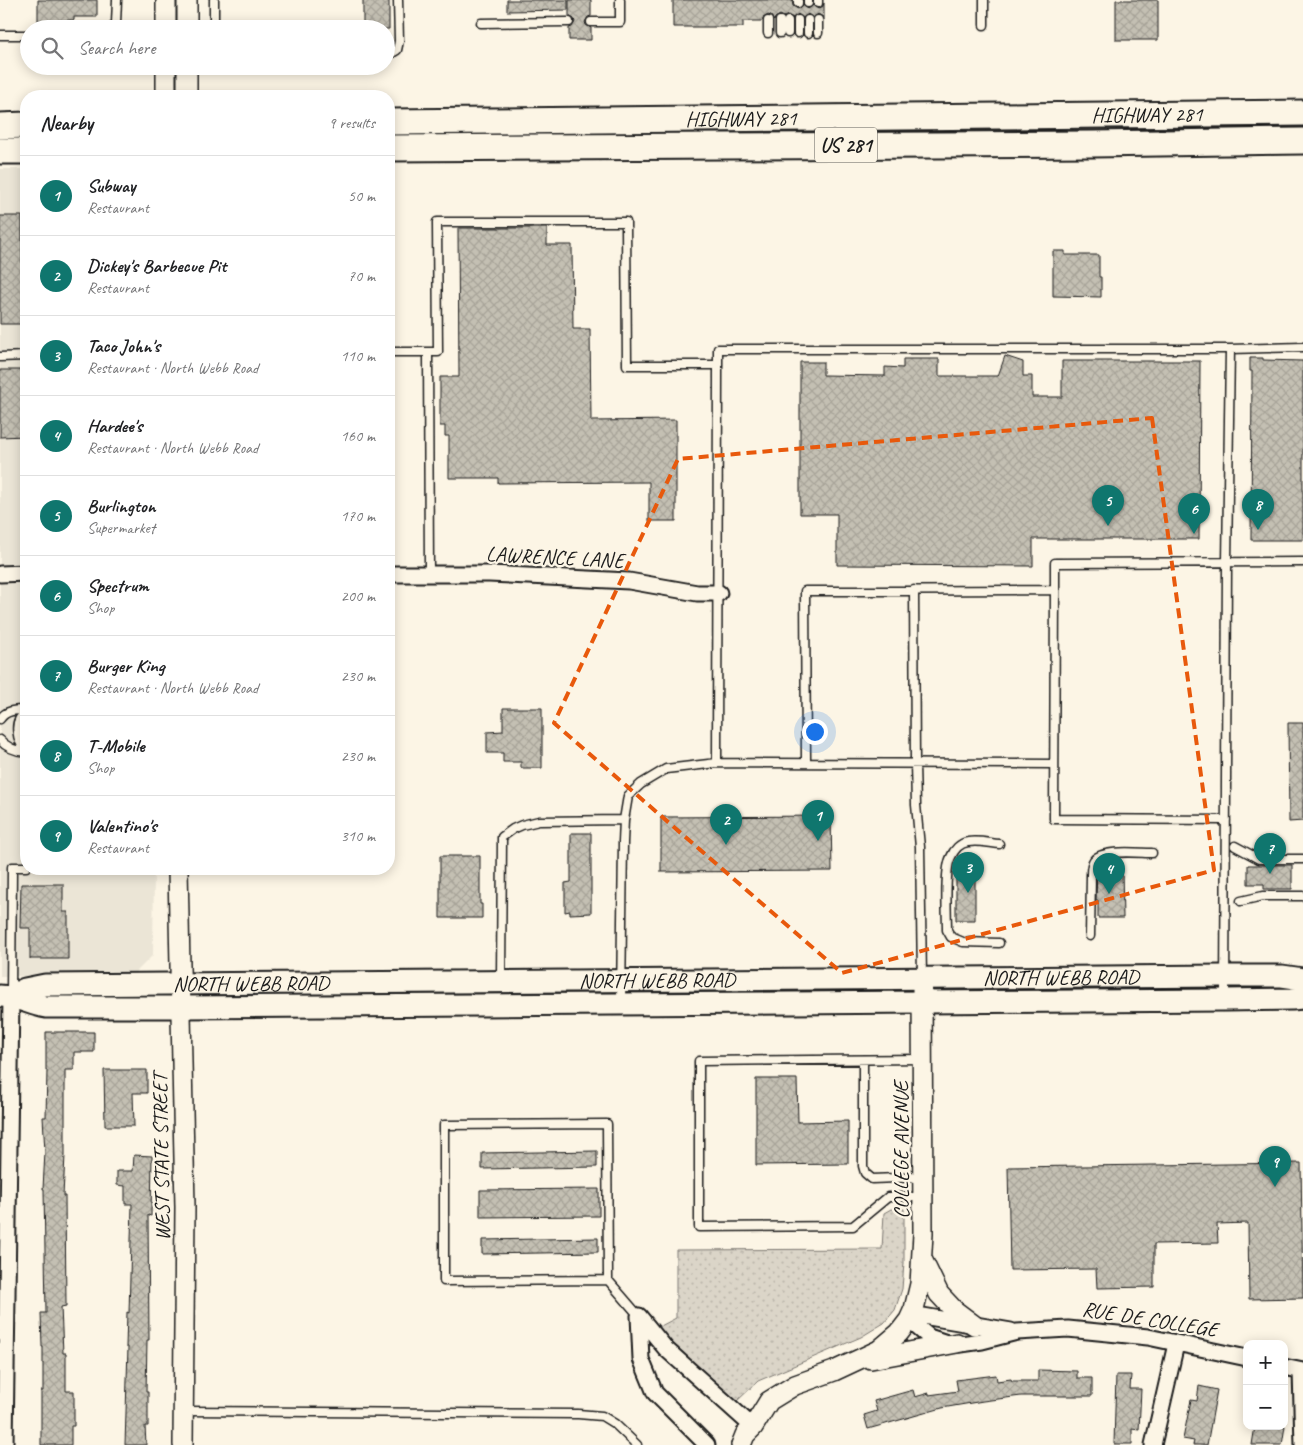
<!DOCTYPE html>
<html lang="en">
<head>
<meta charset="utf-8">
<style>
  body { margin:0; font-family:Caveat,sans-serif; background:#f2f2f2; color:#202124 }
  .controls { position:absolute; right:15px; bottom:15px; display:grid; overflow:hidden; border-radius:10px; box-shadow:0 2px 12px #0003 }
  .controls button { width:45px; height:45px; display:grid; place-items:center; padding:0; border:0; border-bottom:1px solid #e0e0e0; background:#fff; color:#202124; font:25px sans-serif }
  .you { position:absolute; left:814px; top:731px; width:18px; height:18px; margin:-12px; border:4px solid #fff; border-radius:50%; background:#1a73e8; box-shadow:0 0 0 8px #1a73e833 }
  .badge { display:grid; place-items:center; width:32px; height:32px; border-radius:50%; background:#0f766e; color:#fff; font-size:16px; font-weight:700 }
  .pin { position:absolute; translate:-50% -41px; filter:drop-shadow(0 1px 2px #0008) }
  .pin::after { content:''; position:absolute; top:26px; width:18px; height:15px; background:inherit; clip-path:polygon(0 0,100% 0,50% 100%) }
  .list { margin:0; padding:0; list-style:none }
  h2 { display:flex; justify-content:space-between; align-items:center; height:65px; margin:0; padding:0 20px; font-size:21px }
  h2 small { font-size:16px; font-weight:400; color:#757577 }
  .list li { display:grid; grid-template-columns:32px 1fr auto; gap:15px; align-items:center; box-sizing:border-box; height:80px; padding:0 20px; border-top:1px solid #e0e0e0 }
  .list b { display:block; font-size:19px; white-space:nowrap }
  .list p { margin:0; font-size:16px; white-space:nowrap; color:#757577 }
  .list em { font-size:16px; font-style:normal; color:#757577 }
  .icon { flex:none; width:28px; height:28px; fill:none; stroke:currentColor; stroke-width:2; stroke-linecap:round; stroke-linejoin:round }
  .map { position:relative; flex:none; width:1303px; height:1445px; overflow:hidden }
  .search { position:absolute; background:#fff; box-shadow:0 2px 12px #0003; left:20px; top:20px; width:375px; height:55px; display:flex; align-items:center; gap:12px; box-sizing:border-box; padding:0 18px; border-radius:28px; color:#757577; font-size:19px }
  .panel { position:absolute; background:#fff; box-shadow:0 2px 12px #0003; left:20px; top:90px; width:375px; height:785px; border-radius:20px }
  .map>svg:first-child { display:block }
  .built { fill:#ebe5d6 }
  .grass { fill:url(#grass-dots); stroke:#7c7872 }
  .building { fill:url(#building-cross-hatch); stroke:#1c1c1c }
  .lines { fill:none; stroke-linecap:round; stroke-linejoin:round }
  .service-casing { stroke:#1c1c1c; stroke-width:11 }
  .minor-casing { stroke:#1c1c1c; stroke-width:19 }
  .tertiary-casing { stroke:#1c1c1c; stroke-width:22 }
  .secondary-casing { stroke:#1c1c1c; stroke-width:25 }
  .trunk-casing { stroke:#1c1c1c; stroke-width:29 }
  .service { stroke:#fcf5e5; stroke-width:8 }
  .minor { stroke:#fcf5e5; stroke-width:15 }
  .tertiary { stroke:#fcf5e5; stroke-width:19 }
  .secondary { stroke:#fcf5e5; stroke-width:21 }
  .trunk { stroke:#fcf5e5; stroke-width:25 }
  .marked { fill:none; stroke:#e8590c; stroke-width:4; stroke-dasharray:10 6; stroke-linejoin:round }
  .labels { text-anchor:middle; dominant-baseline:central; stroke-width:4.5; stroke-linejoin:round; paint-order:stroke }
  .shield { fill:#fcf5e5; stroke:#5f5d58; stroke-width:1 }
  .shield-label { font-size:20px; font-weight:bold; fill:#1c1c1c }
  .street-label { font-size:21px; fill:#1c1c1c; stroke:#fcf5e5 }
</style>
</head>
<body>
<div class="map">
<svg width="1303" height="1445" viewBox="0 0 1303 1445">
  <defs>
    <pattern id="grass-dots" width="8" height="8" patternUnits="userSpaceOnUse" patternTransform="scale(1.25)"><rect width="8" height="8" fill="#dbd5c8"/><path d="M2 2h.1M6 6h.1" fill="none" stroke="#bbb6ab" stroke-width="1.8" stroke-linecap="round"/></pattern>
    <pattern id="building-cross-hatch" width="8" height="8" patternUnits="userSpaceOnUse" patternTransform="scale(1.25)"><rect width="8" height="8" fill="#c4c0b3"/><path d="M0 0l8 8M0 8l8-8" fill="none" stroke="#a8a499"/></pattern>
  </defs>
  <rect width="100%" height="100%" fill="#fcf5e5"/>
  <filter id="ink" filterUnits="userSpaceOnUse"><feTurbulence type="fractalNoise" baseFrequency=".02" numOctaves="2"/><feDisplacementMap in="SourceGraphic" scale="10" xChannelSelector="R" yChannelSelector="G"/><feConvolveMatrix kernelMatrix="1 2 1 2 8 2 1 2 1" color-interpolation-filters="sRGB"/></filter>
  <g filter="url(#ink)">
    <!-- built -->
    <path class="built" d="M0,169H26V869H154L153,955L132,976H0Z"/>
    <!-- grass -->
    <path class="grass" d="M891,1209H904V1263L902,1289L895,1310L884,1323L861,1337L758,1381L735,1403L668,1343L657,1328L676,1318V1250L882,1249L884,1213Z"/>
    <!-- building -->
    <path class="building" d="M38,0H97V17H74V20L38,21Z
      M363,0H389V29H363Z
      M507,0H568V10L507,11Z
      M569,0H591V16L588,17L585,22L586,25L591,28V40H569V28L572,27L575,22L574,19L569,16Z
      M673,0H792L793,6L798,9L803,5L808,9L813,5L818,9L823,6L824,3V20L823,17L818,14L813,18L808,14L803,18L798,14L793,18L788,15L784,17L780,15L775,18L774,21L771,16L768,15L763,18L762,21H743V27H673Z
      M1116,0H1158V40H1116Z
      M0,216H22V263H26V324H0Z
      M458,228H547V245H572L573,329H590L591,421L676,420V521H649V482L498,483V478H449V436H445V426H440V377H459Z
      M1053,251H1065V255H1099V277H1101V297L1053,296Z
      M1005,356L1023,362V376H1032V397H1062V361H1200L1199,539H1033V566L837,565V514H800V362H823V375L885,376V367L903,368V359H939V376H998Z
      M1250,358H1263V360L1303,361V540H1251L1252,371H1250Z
      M0,370H26V436L0,437Z
      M503,708H542V768H521V762H503V753H487V732L503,731Z
      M1288,723H1303V821L1289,822Z
      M831,816L832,871L661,872V817Z
      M571,833H591V913L570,914V911L565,912V883L571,882Z
      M440,856H480V904H482V918H440Z
      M1248,865H1292V889H1264V884H1248Z
      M1097,869H1122L1123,918H1098V900H1096Z
      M956,872H975V920H956Z
      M21,884H63V912H68V959H30V928H20Z
      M46,1032H94V1052H74V1070H65V1155L63,1196H65L66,1306L61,1307L63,1353H66V1391H74V1426H71V1445H41V1391H43V1347H42L41,1313H46L44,1189H43L45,1152L43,1117H46L47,1070H46Z
      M104,1070H147V1093H133L134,1126H105Z
      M756,1079H797L798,1122L848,1121V1164L756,1165Z
      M597,1151V1167L482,1169V1153Z
      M134,1155L152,1156L151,1216L148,1215L149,1340H147L146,1392H148V1426H145L146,1445H125L128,1347H126L127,1312L129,1313L132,1204H125V1186L117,1185V1171H133Z
      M1301,1163L1303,1298L1249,1299L1248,1223L1217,1224L1218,1243L1154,1244V1287L1097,1288L1096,1269L1010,1270L1008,1167Z
      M599,1189V1216L480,1217V1190Z
      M598,1238V1252L482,1254V1240Z
      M1038,1370L1077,1371V1378H1092V1396H1021L983,1401L942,1408L868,1429L864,1415L877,1411L874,1401L913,1390L915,1397L929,1393V1395L958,1391L956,1380L996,1375L997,1381L1011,1379L1012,1381H1038Z
      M1116,1375H1131L1130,1389H1141L1139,1430L1132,1429V1444H1114Z
      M1199,1386L1217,1390L1207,1445H1193L1194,1441L1183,1439L1191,1400L1197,1401Z
      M1255,1426H1285L1282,1445H1252Z"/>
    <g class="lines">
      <!-- service casing -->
      <g class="service-casing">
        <path id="service" d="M214,0V29
          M798,0V3
          M808,0V3
          M818,0V3
          M984,0V25
          M798,20V33
          M808,20V33
          M818,20V33
          M768,21V33
          M780,21V33
          M788,21V33
          M591,22H620V0
          M481,23L569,22
          M111,29L116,23L117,0
          M0,35H29
          M386,53H392L397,50L399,41L398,0
          M389,352H428L429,574
          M428,352H438L437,222H626L627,365H718L717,763
          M0,357L26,356
          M718,365V349H1230L1303,347
          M914,590L915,763L916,805L920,847L922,977
          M1055,590L1054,819L1226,820
          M0,719C6,710 16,710 26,710
          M0,740C7,748 15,751 26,752
          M26,752C17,741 12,720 26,713
          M806,762L805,591L1055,590V563L1303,562
          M999,844C989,843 978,840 968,842C960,843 954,850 951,857C944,869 947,914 947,930L951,937L963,942L999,943
          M1235,846L1259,859H1303
          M1241,901L1263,896H1303
          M1090,936L1091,875C1091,870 1091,864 1094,860C1102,849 1138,853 1152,853
          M501,979L502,837L513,829L522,825L539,821L624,820
          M11,994L12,867H26
          M1225,998L1227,562L1230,349
          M621,1002L623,842L624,820L628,796L641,784L666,769L717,763L1054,764
          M863,1060V1166L865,1173L872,1179L922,1177
          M607,1124L608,1280L444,1281V1125Z
          M923,1197H888L853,1226L699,1227V1061L923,1059
          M608,1280L639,1316
          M184,1411L578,1414L602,1416L615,1424L637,1445"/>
      </g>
      <!-- minor casing -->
      <g class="minor-casing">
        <path id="minor" d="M0,574L26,573
          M389,574H489L629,581L697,593H719
          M639,1316L666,1349L753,1427
          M639,1316L641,1359L655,1393L707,1445
          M909,1320L929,1337L947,1343L961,1344L982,1341L1017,1332L1068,1329L1148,1337L1247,1358
          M909,1320L923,1316L1011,1331
          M1284,1367L1303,1371
          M1301,1371L1303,1445
          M5,1445L11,996
          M1153,1445L1176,1344"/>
      </g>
      <!-- tertiary casing -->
      <g class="tertiary-casing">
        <path id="tertiary" d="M166,0V29
          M187,0V29
          M166,66V96
          M187,66V96
          M178,869L185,1207L183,1445
          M923,1261L939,1294L954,1310L974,1325
          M871,1359L957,1343
          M741,1445L745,1435L753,1427L769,1401L795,1385L834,1371L879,1350L899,1333L909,1320L914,1309L920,1284L923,1234L922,979"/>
      </g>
      <!-- secondary casing -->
      <g class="secondary-casing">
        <g id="secondary">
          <path d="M0,996C16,996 30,1004 46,1007H180L1225,1000L1292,999L1303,998"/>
          <path id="s1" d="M11,996L25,989L45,985L1225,976H1282L1303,979"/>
        </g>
      </g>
      <!-- trunk casing -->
      <g class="trunk-casing">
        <g id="trunk">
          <path id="s2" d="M389,122L1303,113"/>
          <path d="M0,126L26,125"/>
          <path d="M389,148L1093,144L1303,141"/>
          <path d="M0,151H26"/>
        </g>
      </g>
      <!-- service -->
      <use href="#service" class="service"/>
      <!-- minor -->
      <use href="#minor" class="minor"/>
      <!-- tertiary -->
      <use href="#tertiary" class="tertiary"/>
      <!-- secondary -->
      <use href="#secondary" class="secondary"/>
      <!-- trunk -->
      <use href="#trunk" class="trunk"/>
    </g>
  </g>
  <!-- marked area -->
  <path class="marked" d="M1152,418L1214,870L842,973L554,723L678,459Z"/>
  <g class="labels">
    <!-- shield labels -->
    <rect class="shield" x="815" y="127.5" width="62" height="35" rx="4"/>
    <g class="shield-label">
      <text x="846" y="145">US 281</text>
    </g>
    <!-- street labels -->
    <g class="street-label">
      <text stroke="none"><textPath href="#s2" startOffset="758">HIGHWAY 281</textPath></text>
      <text stroke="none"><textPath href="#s2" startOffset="352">HIGHWAY 281</textPath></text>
      <text transform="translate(555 557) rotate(3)">LAWRENCE LANE</text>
      <text stroke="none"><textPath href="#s1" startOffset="1052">NORTH WEBB ROAD</textPath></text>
      <text stroke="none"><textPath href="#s1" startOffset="648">NORTH WEBB ROAD</textPath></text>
      <text stroke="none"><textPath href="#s1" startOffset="242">NORTH WEBB ROAD</textPath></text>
      <text transform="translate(901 1150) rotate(-90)">COLLEGE AVENUE</text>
      <text transform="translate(161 1157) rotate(-91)">WEST STATE STREET</text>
      <text transform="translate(1150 1319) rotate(9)">RUE DE COLLEGE</text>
    </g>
  </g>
</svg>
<div class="controls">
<button>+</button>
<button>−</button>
</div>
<div class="you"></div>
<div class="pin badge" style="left:818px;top:841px">1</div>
<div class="pin badge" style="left:726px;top:845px">2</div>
<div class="pin badge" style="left:968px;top:893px">3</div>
<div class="pin badge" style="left:1109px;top:894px">4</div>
<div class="pin badge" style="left:1108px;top:526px">5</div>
<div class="pin badge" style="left:1194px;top:534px">6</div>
<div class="pin badge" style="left:1270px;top:874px">7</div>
<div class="pin badge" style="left:1258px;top:530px">8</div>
<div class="pin badge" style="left:1275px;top:1187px">9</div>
<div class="search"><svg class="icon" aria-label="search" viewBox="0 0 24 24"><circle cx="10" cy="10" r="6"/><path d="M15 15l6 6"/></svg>Search here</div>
<section class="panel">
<h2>Nearby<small>9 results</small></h2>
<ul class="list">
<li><span class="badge">1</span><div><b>Subway</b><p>Restaurant</p></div><em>50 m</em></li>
<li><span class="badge">2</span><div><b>Dickey's Barbecue Pit</b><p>Restaurant</p></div><em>70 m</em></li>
<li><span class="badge">3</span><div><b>Taco John's</b><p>Restaurant · North Webb Road</p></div><em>110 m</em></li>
<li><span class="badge">4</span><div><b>Hardee's</b><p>Restaurant · North Webb Road</p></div><em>160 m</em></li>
<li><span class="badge">5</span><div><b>Burlington</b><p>Supermarket</p></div><em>170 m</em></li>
<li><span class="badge">6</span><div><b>Spectrum</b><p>Shop</p></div><em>200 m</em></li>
<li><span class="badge">7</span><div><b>Burger King</b><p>Restaurant · North Webb Road</p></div><em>230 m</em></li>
<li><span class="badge">8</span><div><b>T-Mobile</b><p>Shop</p></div><em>230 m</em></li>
<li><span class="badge">9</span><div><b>Valentino's</b><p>Restaurant</p></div><em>310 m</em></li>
</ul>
</section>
</div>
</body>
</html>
